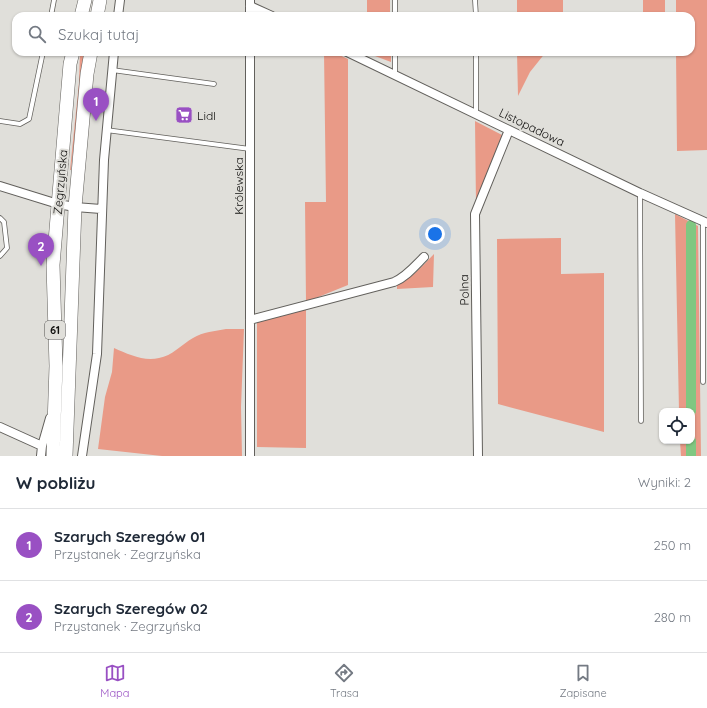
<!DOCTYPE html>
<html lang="pl">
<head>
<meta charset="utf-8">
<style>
  body { margin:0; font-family:Quicksand,sans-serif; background:#f6f6f7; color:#1f2937 }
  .controls { position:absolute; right:12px; bottom:12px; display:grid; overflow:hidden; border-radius:8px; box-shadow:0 1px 3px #0004 }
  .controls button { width:36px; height:36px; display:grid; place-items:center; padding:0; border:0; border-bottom:1px solid #e0e1e3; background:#fff; color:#1f2937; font:20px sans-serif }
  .you { position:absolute; left:435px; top:234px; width:14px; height:14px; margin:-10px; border:3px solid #fff; border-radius:50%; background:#1a73e8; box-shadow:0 0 0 6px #1a73e833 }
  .badge { display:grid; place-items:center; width:26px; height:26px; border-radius:50%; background:#9950c3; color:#fff; font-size:13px; font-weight:700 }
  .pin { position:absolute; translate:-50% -33px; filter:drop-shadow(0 1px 2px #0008) }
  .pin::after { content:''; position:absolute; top:21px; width:14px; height:12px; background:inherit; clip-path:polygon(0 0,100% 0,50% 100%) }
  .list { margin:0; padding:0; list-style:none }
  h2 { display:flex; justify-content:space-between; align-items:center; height:52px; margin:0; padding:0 16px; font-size:17px }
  h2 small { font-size:13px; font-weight:400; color:#747a83 }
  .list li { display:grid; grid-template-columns:26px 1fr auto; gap:12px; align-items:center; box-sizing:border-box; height:72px; padding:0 16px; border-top:1px solid #e0e1e3 }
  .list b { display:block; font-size:15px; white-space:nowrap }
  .list p { margin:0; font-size:13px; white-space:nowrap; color:#747a83 }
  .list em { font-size:13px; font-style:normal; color:#747a83 }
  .icon { flex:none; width:22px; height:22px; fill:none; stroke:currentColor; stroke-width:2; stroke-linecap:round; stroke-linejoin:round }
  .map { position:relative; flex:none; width:707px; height:456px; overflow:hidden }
  .search { position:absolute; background:#fff; box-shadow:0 1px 3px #0004; left:12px; right:12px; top:12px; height:44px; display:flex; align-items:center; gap:10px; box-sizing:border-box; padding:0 14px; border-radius:12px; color:#747a83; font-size:15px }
  .sheet { height:196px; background:#fff }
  nav { display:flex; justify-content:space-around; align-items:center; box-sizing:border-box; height:56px; border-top:1px solid #e0e1e3; background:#fff; font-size:11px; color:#747a83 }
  nav a { display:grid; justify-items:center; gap:2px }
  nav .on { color:#9950c3 }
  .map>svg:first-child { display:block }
  .green { fill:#e99a87 }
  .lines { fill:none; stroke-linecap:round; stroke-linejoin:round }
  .canal { stroke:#80c781; stroke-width:10 }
  .lane-casing { stroke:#62605c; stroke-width:5.5 }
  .street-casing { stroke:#62605c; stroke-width:10 }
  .primary-casing { stroke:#62605c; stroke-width:14 }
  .lane { stroke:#fff; stroke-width:4 }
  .street { stroke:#fff; stroke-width:8 }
  .primary { stroke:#fff; stroke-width:13 }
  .labels { text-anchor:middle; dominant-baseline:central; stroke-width:4; stroke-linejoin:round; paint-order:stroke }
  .shield { fill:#e0dfda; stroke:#4e4d4b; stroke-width:1 }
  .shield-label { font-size:11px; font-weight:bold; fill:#100f0e }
  .poi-label { font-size:12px; fill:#100f0e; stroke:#e0dfda; text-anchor:start }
  .street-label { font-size:12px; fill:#100f0e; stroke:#e0dfda }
</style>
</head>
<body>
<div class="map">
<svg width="707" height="456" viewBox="0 0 707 456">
  <rect width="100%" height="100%" fill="#e0dfda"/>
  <!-- green -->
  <path class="green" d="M367,0H390V16H367Z
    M517,0H563V16H517Z
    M643,0H665V16H643Z
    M676,0H707V150L677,151L676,52H691V16H676Z
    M80,52H84L71,170H70L79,82Z
    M324,52H333L348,59V285L306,302L305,202H326Z
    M367,52H391V62L367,53Z
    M517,52H546L530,72L518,96Z
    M475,121L502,135V137L479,199L476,205Z
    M675,214L698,226L701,456H681L680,441H692V411H679Z
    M561,238V274L604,273V432L498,404L497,239Z
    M434,254L433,287L397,289V284C412,279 423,265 434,254Z
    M306,309V448L257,447V322Z
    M226,329H244L241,407L242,456H162L98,449L105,397L112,372L114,348C128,354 144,362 159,358C172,356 182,344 193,338C203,332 215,331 226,329Z"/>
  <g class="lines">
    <!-- canal -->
    <path class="canal" d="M691,411V225
      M691,456V441"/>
    <!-- lane casing -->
    <g class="lane-casing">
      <path id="lane" d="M395,0V16
        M475,0L476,16
        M51,16L54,0
        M395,52V75
        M476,52V114
        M112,70L214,84
        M0,121L20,124L29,119L43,52
        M106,130L250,149
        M640,193L641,421
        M0,218L4,222L7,248L0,256
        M703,221V382"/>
    </g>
    <!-- street casing -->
    <g class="street-casing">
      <path id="street" d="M250,0V16
        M250,6L272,16
        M118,16L120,0
        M250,52V456
        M347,52L640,193L707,223
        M0,186L58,204L75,207L101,209
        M250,320L394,282C406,277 415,266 424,257
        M0,427L42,446
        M41,456L42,446L50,418
        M82,456L97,354L104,160L114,52
        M478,456L475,214L509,130"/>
    </g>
    <!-- primary casing -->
    <g class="primary-casing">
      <path id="primary" d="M81,16L85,0
        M97,16L100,0
        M53,456L56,366L53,265L70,64L73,52
        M66,456L75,207L87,74L91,52"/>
    </g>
    <!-- lane -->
    <use href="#lane" class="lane"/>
    <!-- street -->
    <use href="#street" class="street"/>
    <!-- primary -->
    <use href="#primary" class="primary"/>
  </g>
  <!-- icons -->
  <defs>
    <g id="supermarket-square" transform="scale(0.9)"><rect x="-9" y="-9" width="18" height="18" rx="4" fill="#9950c3" stroke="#e0dfda"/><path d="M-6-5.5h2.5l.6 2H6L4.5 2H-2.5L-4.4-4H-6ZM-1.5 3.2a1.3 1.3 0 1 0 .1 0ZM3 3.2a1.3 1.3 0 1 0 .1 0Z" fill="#fff"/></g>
  </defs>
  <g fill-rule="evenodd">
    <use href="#supermarket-square" x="184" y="115"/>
  </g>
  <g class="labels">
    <!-- shield labels -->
    <rect class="shield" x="45" y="321" width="20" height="18" rx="3"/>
    <g class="shield-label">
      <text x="55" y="330">61</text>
    </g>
    <!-- poi labels -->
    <g class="poi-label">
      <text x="197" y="115">Lidl</text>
    </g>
    <!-- street labels -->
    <g class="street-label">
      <text transform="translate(532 127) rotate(26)">Listopadowa</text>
      <text transform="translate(60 182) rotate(-85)">Zegrzyńska</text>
      <text transform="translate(238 186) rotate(-90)">Królewska</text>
      <text transform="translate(464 290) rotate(-91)">Polna</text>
    </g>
  </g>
</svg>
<div class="controls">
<button><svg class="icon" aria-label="locate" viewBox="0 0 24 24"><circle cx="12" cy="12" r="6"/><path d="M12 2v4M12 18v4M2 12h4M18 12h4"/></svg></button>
</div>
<div class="you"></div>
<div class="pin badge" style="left:96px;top:121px">1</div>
<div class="pin badge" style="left:41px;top:266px">2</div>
<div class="search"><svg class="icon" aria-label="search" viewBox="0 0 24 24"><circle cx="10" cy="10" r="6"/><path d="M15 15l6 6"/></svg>Szukaj tutaj</div>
</div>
<section class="sheet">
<h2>W pobliżu<small>Wyniki: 2</small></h2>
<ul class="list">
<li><span class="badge">1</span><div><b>Szarych Szeregów 01</b><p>Przystanek · Zegrzyńska</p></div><em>250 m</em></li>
<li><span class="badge">2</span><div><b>Szarych Szeregów 02</b><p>Przystanek · Zegrzyńska</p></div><em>280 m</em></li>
</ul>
</section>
<nav>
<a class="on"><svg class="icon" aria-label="map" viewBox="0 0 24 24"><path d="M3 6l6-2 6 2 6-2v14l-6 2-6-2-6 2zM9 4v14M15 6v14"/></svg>Mapa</a>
<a><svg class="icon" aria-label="directions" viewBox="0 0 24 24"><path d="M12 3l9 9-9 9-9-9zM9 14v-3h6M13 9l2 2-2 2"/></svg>Trasa</a>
<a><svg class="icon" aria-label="saved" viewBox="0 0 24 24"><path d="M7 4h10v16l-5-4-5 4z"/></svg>Zapisane</a>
</nav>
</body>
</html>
